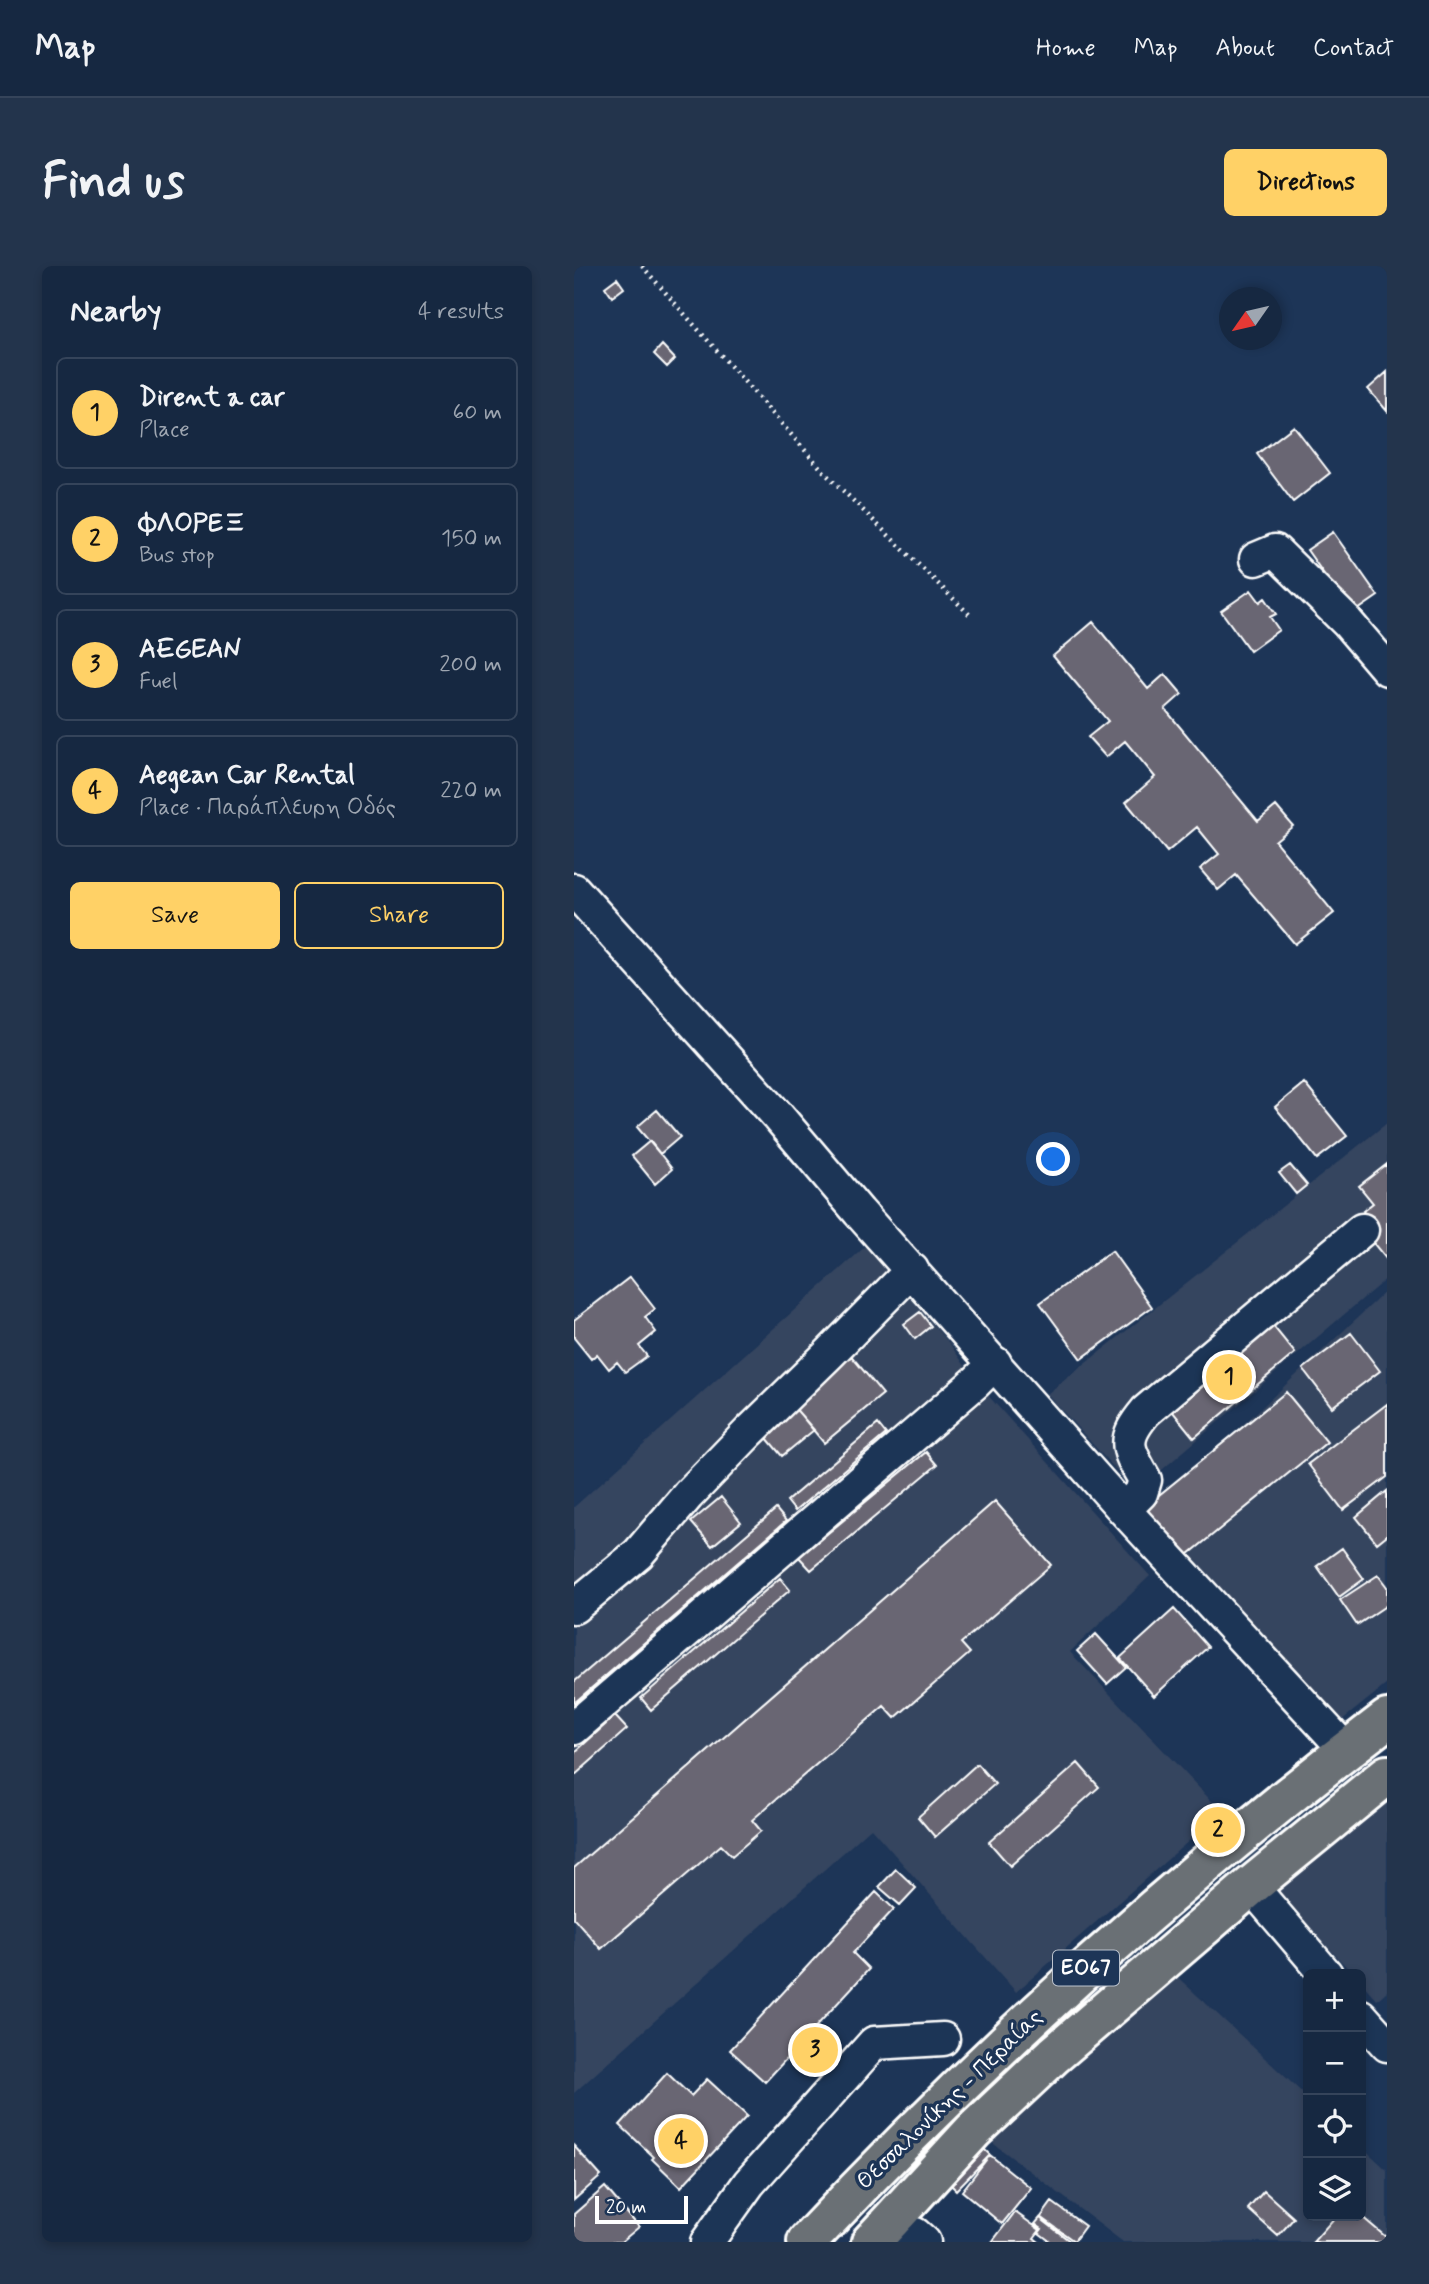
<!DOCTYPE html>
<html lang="en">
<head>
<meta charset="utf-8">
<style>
  body { margin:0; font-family:Mynerve,sans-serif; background:#23344c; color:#f1f3f6 }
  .controls { position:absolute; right:21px; bottom:21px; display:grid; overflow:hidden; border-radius:10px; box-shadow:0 4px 10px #0003 }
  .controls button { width:63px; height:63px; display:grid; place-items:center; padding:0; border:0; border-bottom:2px solid #35445a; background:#162841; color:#f1f3f6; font:35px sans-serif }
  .compass { position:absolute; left:645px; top:21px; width:63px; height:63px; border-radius:50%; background:#162841; box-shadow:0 4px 10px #0003; rotate:236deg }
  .scale { position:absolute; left:21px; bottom:18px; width:93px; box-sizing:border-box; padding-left:7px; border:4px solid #fff; border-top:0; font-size:19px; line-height:24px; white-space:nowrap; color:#fff; -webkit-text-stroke:5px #1d3557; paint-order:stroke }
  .you { position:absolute; left:480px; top:894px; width:24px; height:24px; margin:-18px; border:5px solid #fff; border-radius:50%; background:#1a73e8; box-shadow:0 0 0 10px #1a73e833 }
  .badge { display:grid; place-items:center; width:46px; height:46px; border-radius:50%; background:#ffd166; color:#111; font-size:23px; font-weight:700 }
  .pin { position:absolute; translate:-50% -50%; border:4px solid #fff; box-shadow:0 2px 7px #0006 }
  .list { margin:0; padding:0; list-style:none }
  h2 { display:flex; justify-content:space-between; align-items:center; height:91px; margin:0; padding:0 28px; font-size:30px }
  h2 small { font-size:23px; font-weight:400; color:#9ea6b1 }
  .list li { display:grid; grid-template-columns:46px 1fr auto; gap:21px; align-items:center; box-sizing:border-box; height:112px; margin:0 14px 14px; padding:0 14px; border:2px solid #35445a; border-radius:10px }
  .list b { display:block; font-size:26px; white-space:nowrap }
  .list p { margin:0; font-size:23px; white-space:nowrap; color:#9ea6b1 }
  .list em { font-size:23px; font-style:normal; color:#9ea6b1 }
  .actions { display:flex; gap:14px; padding:21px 28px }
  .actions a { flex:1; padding:16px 0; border:2px solid #ffd166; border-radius:10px; text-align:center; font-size:24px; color:#ffd166 }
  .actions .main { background:#ffd166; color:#111 }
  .icon { flex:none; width:38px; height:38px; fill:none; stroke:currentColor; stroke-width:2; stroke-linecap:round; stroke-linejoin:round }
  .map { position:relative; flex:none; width:813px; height:1976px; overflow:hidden; border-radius:10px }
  header { display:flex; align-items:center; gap:42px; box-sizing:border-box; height:98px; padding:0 35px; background:#162841; border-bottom:2px solid #35445a }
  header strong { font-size:33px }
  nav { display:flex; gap:38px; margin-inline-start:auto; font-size:24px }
  .intro { display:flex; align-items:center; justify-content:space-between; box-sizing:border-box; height:168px; padding:0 42px }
  h1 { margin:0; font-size:49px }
  .button { padding:18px 32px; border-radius:10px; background:#ffd166; color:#111; font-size:24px; font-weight:700 }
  main { display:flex; gap:42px; padding:0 42px }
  aside { flex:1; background:#162841; border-radius:10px; box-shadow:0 4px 10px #0003 }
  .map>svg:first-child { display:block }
  .built { fill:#34445f }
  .building { fill:#696673; stroke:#fff; stroke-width:2 }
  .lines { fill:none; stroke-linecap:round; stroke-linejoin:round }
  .minor-casing { stroke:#fff; stroke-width:37 }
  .major-casing { stroke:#fff; stroke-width:44 }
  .path { stroke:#fff; stroke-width:4.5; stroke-dasharray:2 5; stroke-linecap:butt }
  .minor { stroke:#1d3557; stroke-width:32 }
  .major { stroke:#6a7074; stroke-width:38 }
  .labels { text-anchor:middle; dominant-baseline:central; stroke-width:7; stroke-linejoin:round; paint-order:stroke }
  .shield { fill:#1d3557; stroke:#bbc2cd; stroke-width:2 }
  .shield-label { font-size:21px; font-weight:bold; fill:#fff }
  .street-label { font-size:23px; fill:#fff; stroke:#1d3557 }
</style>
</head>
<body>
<header>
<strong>Map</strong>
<nav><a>Home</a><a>Map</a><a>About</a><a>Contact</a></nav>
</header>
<div class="intro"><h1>Find us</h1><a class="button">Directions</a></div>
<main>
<aside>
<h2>Nearby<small>4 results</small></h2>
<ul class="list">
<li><span class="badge">1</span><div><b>Dirent a car</b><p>Place</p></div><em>60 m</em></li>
<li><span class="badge">2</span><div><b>ΦΛΟΡΕΞ</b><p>Bus stop</p></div><em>150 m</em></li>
<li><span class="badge">3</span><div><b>AEGEAN</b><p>Fuel</p></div><em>200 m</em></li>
<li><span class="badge">4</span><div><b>Aegean Car Rental</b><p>Place · Παράπλευρη Οδός</p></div><em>220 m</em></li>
</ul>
<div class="actions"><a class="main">Save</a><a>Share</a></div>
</aside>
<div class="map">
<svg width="813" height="1976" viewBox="0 0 813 1976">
  <rect width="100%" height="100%" fill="#1d3557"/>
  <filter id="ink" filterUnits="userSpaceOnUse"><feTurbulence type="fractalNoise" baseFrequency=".0143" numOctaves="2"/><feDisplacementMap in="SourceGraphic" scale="14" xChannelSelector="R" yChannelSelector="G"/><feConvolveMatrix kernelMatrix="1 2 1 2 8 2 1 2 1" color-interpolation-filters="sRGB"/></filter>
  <g filter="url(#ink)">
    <!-- built -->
    <path class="built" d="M813,857V1012L562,1226L473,1128Z
      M292,980L376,1078L402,1116L576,1310L496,1386L648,1546L442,1726L297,1562L0,1827V1241Z
      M813,1024V1418L767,1455L577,1245Z
      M813,1523V1725L803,1734L787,1716V1708H779L697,1620Z
      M597,1705L734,1832V1950H787V1880L813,1904V1976H549L412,1872Z"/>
    <!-- building -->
    <path class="building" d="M43,12L50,22L38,31L31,21Z
      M88,79L101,93L93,101L80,88Z
      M813,106V145L794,123Z
      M720,160L756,207L719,236L683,188Z
      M759,266L804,330L778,348L733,284Z
      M677,324L686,336L691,332L702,348L696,351L705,364L676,385L647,345Z
      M519,356L574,423L591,408L608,428L591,443L684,555L702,540L719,560L701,575L760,647L721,678L662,609L644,624L626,603L645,588L623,561L593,586L552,536L581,511L551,475L532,491L514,471L534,455L479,390Z
      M730,817L773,870L743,893L701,841Z
      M83,844L106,871L86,888L63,861Z
      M76,875L98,903L81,918L58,890Z
      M813,898V994L791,967L800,960L789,945L799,937L785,920Z
      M716,899L733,919L722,928L705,907Z
      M538,985L578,1041L507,1093L466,1037Z
      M56,1011L81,1043L71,1051L82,1066L65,1080L73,1090L51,1106L43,1096L35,1103L23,1088L17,1093L0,1072V1054Z
      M346,1046L357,1060L341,1073L330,1058Z
      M691,1050L721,1087L620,1172L590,1135Z
      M777,1067L806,1105L758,1141L729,1103Z
      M274,1086L309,1128L250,1177L215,1135Z
      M712,1126L753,1176L610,1292L569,1242Z
      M813,1138V1211L769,1244L734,1198Z
      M218,1139L240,1164L208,1190L187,1165Z
      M304,1158L312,1168L221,1245L213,1235Z
      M352,1186L363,1199L237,1304L225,1291Z
      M813,1225V1269L803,1277L782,1251Z
      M147,1231L167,1256L138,1280L117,1256Z
      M421,1235L477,1299L387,1377L396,1387L321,1452L310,1440L178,1554L187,1565L158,1590L147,1579L27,1683L0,1652V1602Z
      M202,1243L212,1255L0,1437V1416Z
      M768,1282L790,1313L765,1331L743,1300Z
      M804,1309L813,1321V1339L783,1359L766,1334Z
      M206,1312L216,1324L77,1444L67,1432Z
      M600,1343L634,1381L580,1430L546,1392Z
      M522,1368L552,1401L533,1418L503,1385Z
      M41,1450L53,1463L0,1510V1487Z
      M504,1497L525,1521L436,1600L415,1576Z
      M403,1498L421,1518L361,1571L344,1551Z
      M322,1603L342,1622L326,1639L305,1621Z
      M302,1626L320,1643L279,1687L295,1703L191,1816L156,1784Z
      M93,1807L117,1830L133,1813L173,1850L107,1921L78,1893L80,1891L46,1859Z
      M404,1877L416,1889L382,1924L370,1912Z
      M0,1880L27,1910L0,1934Z
      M416,1889L457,1922L428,1958L388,1925Z
      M31,1921L65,1961L47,1976H0V1948Z
      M690,1925L720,1952L704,1970L674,1943Z
      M478,1936L511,1960L500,1975L467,1951Z
      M441,1946L466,1964L460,1972L465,1976H418Z
      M762,1950H787L813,1972V1976H739Z
      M466,1952L497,1976H477L465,1967L468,1963L461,1958Z"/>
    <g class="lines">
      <!-- minor casing -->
      <g class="minor-casing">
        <path id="minor" d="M682,293L701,285L773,356L813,403
          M0,624L203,849L285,946L550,1244L772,1484
          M550,1244L567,1227L571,1214C553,1182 547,1175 572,1145L788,964
          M0,1341L64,1288L114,1229L175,1166L255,1088L338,1004
          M0,1462L402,1116L421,1097
          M677,1620L752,1708
          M787,1750L813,1779
          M133,1976L175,1917L300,1777L369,1773
          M334,1976L341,1968L350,1976"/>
      </g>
      <!-- major casing -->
      <g class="major-casing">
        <path id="major" d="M233,1976C411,1786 606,1611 813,1453
          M297,1976L399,1865L480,1789L677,1620L813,1509"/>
      </g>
      <!-- path -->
      <path class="path" d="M68,0L253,209L397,350"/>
      <!-- minor -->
      <use href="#minor" class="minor"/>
      <!-- major -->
      <use href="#major" class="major"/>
    </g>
  </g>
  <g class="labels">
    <!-- shield labels -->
    <rect class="shield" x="479" y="1684.5" width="66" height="35" rx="5"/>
    <g class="shield-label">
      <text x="512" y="1702">ΕΟ67</text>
    </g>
    <!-- street labels -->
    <g class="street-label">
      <text transform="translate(376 1834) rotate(-44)">Θεσσαλονίκης - Περαίας</text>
    </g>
  </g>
</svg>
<div class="controls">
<button>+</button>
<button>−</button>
<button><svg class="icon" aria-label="locate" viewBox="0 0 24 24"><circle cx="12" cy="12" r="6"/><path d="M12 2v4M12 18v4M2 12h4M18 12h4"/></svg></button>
<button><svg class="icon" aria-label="layers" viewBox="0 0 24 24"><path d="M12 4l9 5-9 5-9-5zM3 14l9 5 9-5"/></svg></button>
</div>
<svg class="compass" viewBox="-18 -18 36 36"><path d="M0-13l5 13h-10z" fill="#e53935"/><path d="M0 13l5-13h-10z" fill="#9ea6b1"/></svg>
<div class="scale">20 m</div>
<div class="you"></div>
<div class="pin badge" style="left:655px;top:1111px">1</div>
<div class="pin badge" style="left:644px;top:1564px">2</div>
<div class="pin badge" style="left:241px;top:1784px">3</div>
<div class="pin badge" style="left:107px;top:1875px">4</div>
</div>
</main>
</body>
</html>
